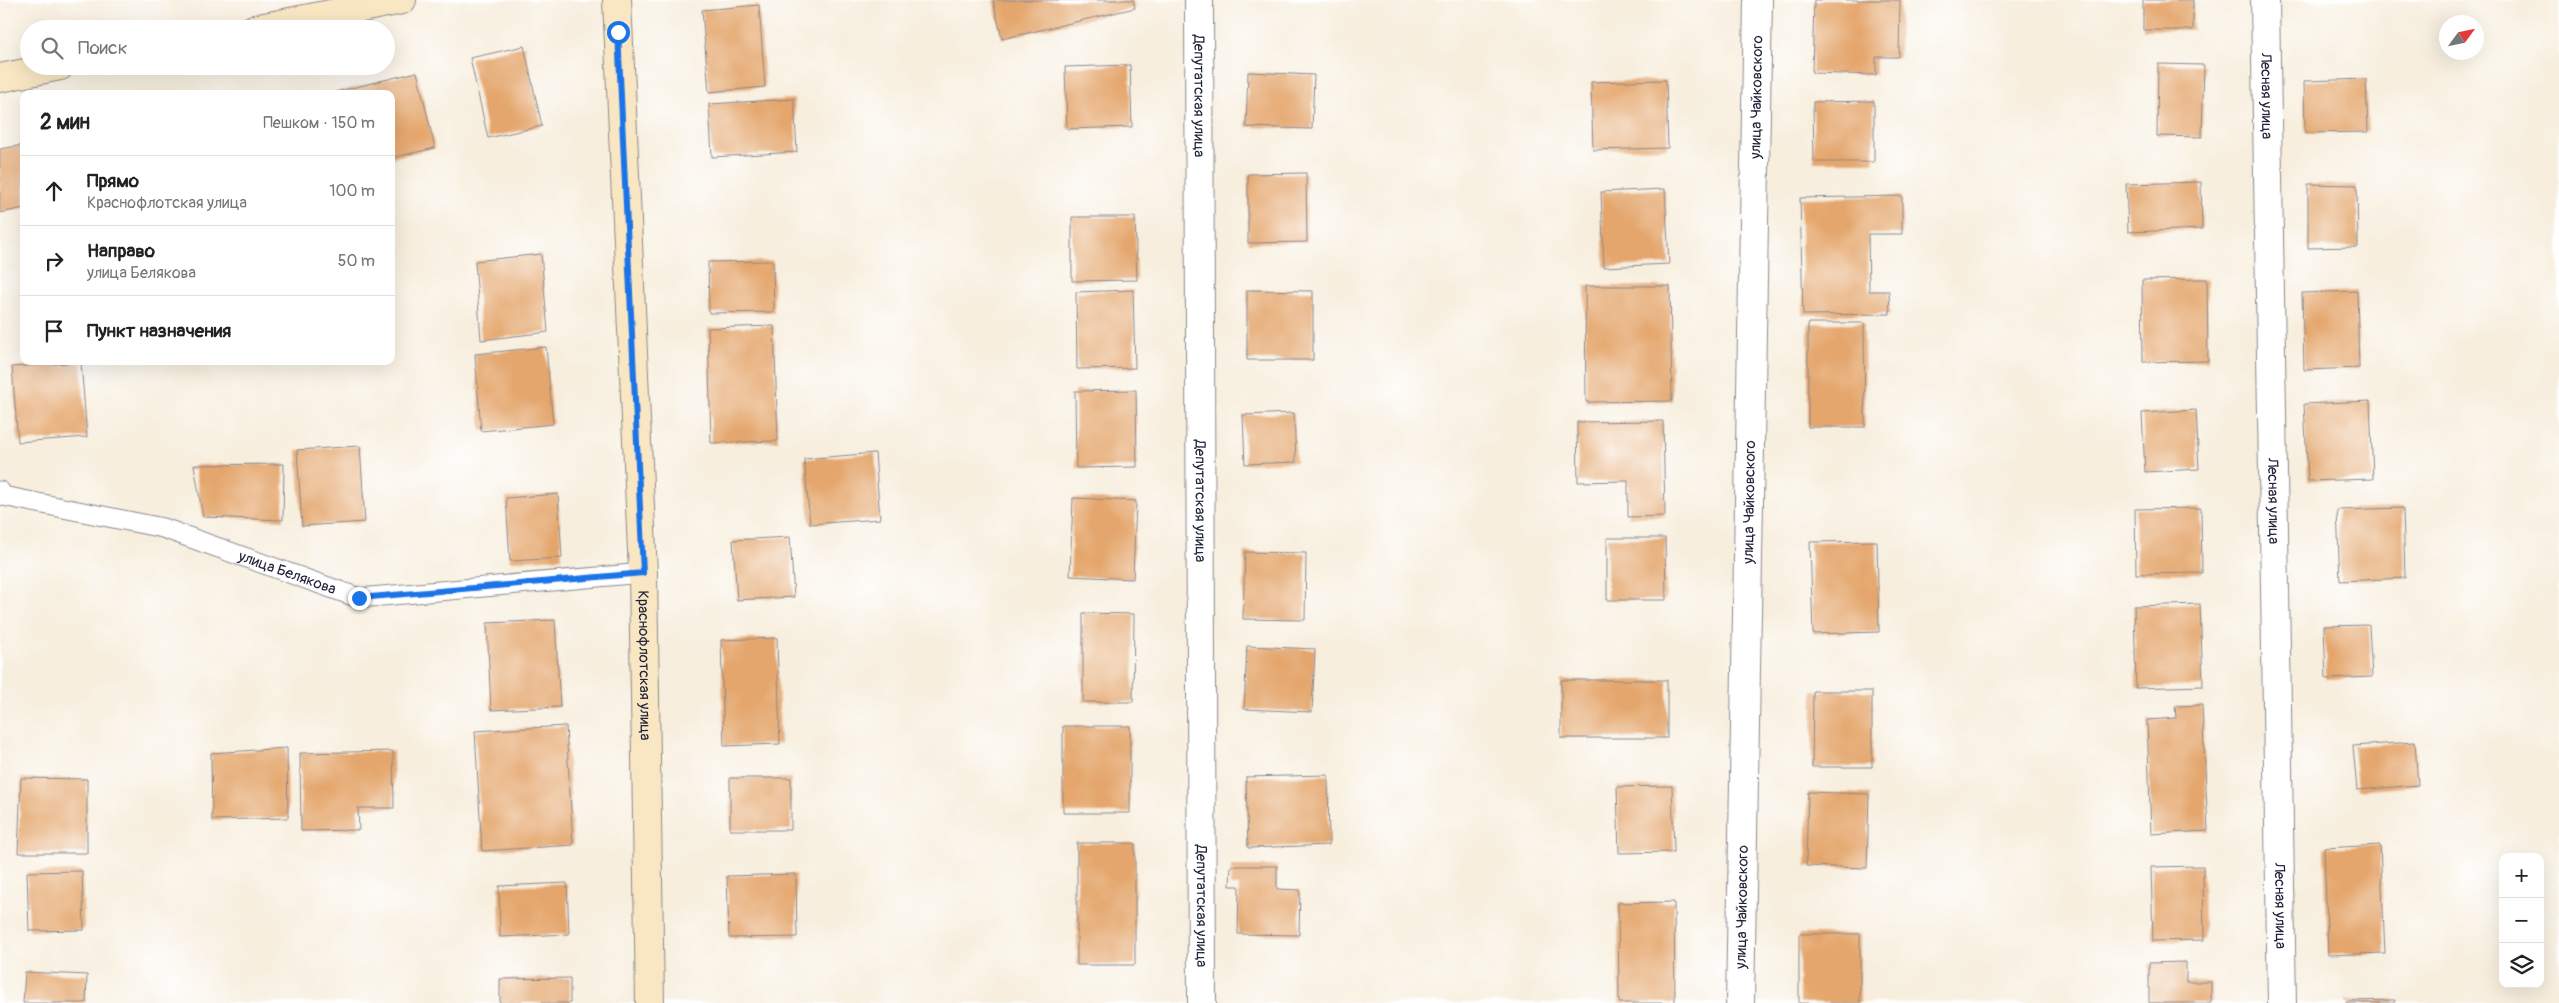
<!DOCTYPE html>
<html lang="ru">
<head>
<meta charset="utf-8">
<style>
  body { margin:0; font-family:Pangolin,sans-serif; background:#f6f6f6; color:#222 }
  .controls { position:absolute; right:15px; bottom:15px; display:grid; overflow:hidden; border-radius:10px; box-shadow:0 5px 20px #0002 }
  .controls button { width:45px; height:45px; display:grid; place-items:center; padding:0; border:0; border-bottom:1px solid #e0e0e0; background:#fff; color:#222; font:25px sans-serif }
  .compass { position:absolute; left:2439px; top:15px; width:45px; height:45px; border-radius:50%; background:#fff; box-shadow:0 5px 20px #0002; rotate:57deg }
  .stop { position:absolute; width:15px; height:15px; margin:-11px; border:4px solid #1a73e8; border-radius:50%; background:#fff }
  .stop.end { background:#1a73e8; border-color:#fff; box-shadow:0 1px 5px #0008 }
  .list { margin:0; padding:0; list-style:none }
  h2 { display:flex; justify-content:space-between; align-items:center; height:65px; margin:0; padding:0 20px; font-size:21px }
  h2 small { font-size:16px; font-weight:400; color:#767676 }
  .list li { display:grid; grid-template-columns:32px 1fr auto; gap:15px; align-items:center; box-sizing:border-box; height:70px; padding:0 20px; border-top:1px solid #e0e0e0 }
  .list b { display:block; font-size:19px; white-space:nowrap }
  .list p { margin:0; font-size:16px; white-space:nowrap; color:#767676 }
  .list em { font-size:16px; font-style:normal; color:#767676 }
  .icon { flex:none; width:28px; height:28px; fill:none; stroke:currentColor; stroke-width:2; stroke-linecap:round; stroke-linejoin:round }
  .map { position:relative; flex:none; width:2559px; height:1003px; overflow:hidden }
  .search { position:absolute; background:#fff; box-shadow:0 5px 20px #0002; left:20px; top:20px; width:375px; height:55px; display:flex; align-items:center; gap:12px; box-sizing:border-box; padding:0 18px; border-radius:28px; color:#767676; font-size:19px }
  .panel { position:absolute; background:#fff; box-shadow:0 5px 20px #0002; left:20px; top:90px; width:375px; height:275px; border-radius:10px }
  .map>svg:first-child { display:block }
  .building { fill:#e4a66c }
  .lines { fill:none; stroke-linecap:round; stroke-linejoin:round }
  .lane-casing { stroke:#8c888c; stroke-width:21 }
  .street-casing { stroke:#8c888c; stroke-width:30 }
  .secondary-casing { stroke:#8c888c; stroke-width:30 }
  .lane { stroke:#fff; stroke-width:19 }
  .street { stroke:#fff; stroke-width:28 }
  .secondary { stroke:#f9e7c3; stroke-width:28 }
  .route { stroke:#1a73e8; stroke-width:6 }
  .labels { text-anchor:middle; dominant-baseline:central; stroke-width:4; stroke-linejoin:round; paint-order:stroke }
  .street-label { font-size:15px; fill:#22223b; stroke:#fff }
</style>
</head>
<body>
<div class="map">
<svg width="2559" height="1003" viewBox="0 0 2559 1003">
  <rect width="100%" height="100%" fill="#fff"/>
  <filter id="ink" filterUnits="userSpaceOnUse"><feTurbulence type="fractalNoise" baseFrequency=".02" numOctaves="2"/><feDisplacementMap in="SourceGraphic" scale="10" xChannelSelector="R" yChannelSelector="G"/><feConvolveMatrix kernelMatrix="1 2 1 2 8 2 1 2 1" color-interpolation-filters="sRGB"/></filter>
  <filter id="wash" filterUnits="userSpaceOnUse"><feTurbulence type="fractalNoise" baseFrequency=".0096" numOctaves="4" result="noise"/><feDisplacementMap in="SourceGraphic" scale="20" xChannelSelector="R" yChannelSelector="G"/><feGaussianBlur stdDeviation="1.12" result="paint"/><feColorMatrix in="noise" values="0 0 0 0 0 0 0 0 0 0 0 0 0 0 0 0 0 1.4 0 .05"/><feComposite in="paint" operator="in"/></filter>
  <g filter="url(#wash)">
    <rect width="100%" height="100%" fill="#f7eedd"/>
    <g id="blocks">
      <!-- building -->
      <path class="building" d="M993,0H1133L1135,8L1002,39Z
        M1814,0H1900L1899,57H1876V75L1812,73Z
        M2143,0H2193V30H2143Z
        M759,5L765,87L709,92L702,10Z
        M524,46L542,126L488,138L470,58Z
        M2158,64L2204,65L2202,137L2157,136Z
        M1130,65L1132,127L1067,129L1065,67Z
        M417,72L435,148L391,158V94H327Z
        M1248,72L1314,75L1312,129L1246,127Z
        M2366,79L2368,132L2305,133L2304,81Z
        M1666,80L1668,148L1593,150L1591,82Z
        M794,99L797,152L712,157L709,104Z
        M1874,101V162H1814L1813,102Z
        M24,145V208L0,213V149Z
        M1306,173L1307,242L1248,243V174Z
        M2201,182L2202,229L2128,232L2126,184Z
        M2308,184L2357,185L2358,247L2308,248Z
        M1665,189L1669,264L1604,267L1601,192Z
        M1902,196V234H1868L1869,291H1889L1890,314L1803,315L1800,198Z
        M1072,217H1135L1137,280L1072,281Z
        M541,254L548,332L481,340L475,261Z
        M773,261L774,312L709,313L708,262Z
        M2207,279L2208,361L2143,362L2142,280Z
        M1585,286H1670L1672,401L1586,402Z
        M1133,290L1135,368L1077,369L1076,292Z
        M1247,290L1313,291V360H1247Z
        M2357,291L2359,368L2304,370L2302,293Z
        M1808,323H1864L1865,427H1808Z
        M774,326L778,441L711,443L708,328Z
        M546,347L553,424L481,431L475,354Z
        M81,362L87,437L18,442L12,367Z
        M1136,390L1137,467L1076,468L1075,391Z
        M2370,401L2373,479L2308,481L2304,404Z
        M2196,410L2199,469L2145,472L2142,413Z
        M1294,413L1296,462L1245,464L1243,415Z
        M1663,421L1665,516L1628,517V481L1578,482L1577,422Z
        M360,446L365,522L302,526L297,450Z
        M875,453L880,519L810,524L804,459Z
        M284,464L283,520L203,517L194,465Z
        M558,494L562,558L510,561L506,498Z
        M1073,498L1136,501L1133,579L1070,576Z
        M2201,508L2202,573L2136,574L2135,509Z
        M2403,508L2405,578L2340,581L2337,510Z
        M790,537L794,597L737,600L733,540Z
        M1607,538H1665L1666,600H1607Z
        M1877,541L1879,632L1813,634L1810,542Z
        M1245,552L1306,553L1305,620L1243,619Z
        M2200,604L2203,686L2136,688L2134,606Z
        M1083,613L1134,614L1133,702H1083Z
        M555,620L560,707L491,710L487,623Z
        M2369,625L2372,677L2326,679L2324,626Z
        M777,638L780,744L724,746L721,640Z
        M1247,646L1315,649L1312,712L1244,709Z
        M1561,680H1667V738H1561Z
        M1813,691H1872V767H1812Z
        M2202,705L2208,831L2151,834L2147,720L2176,718L2175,706Z
        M566,726L573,845L482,851L475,731Z
        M1063,726H1130V813H1063Z
        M2415,742L2418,785L2357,790L2353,746Z
        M287,748L288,818L212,820L211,753Z
        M393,751L394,808H358L359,830L301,831L300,753Z
        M1328,775L1329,845L1248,848L1246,777Z
        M21,778L87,779V853H18Z
        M730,778H791V830H730Z
        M1672,786L1674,852L1619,853L1617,787Z
        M1808,792L1869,794L1867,868L1806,866Z
        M1077,843H1135V965H1077Z
        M2380,845L2385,953L2328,955L2324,848Z
        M1231,866H1277V889L1300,890L1299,935L1238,934L1239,886H1230Z
        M2203,866L2204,940L2153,941L2151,867Z
        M82,871L84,930L29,931L27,872Z
        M796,874L797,937L729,938L727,876Z
        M567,883L569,934L500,937L499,886Z
        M1674,902L1675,1003H1619L1618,903Z
        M1799,934H1860V1003H1799Z
        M2186,962V982H2211V1003H2149V963Z
        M25,972L87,975L86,1003H23Z
        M570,978V1003H500V979Z
        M2395,1000V1003H2346V1001Z"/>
    </g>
  </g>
  <g filter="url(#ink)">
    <use href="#blocks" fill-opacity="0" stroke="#8c888c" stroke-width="1"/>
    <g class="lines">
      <!-- lane casing -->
      <g class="lane-casing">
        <g id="lane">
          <path id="s1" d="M0,491L3,496L163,528L359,598L643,573"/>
        </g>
      </g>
      <!-- street casing -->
      <g class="street-casing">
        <g id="street">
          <path id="s2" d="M1199,0L1202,1003"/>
          <path id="s3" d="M2265,0L2282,1003"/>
          <path id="s4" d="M1740,1003L1758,0"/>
        </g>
      </g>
      <!-- secondary casing -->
      <g class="secondary-casing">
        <g id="secondary">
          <path id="s5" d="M617,0L643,573L650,1003"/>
          <path d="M254,29L402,0"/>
          <path d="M0,78L60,66"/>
        </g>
      </g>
      <!-- lane -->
      <use href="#lane" class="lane"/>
      <!-- street -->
      <use href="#street" class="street"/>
      <!-- secondary -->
      <use href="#secondary" class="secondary"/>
    </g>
  </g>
  <g class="lines" filter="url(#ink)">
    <!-- route -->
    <path class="route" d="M359,598L643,573L618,32"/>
  </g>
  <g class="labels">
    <!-- street labels -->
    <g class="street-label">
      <text stroke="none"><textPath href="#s2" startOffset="96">Депутатская улица</textPath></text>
      <text stroke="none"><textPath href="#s4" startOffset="906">улица Чайковского</textPath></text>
      <text stroke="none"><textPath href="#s3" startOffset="96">Лесная улица</textPath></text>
      <text stroke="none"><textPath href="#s2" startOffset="501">Депутатская улица</textPath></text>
      <text stroke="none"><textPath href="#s4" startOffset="501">улица Чайковского</textPath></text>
      <text stroke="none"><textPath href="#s3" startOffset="501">Лесная улица</textPath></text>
      <text stroke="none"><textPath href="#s1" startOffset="301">улица Белякова</textPath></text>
      <text stroke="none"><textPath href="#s5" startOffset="666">Краснофлотская улица</textPath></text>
      <text stroke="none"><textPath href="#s2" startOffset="906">Депутатская улица</textPath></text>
      <text stroke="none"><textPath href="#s4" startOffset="96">улица Чайковского</textPath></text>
      <text stroke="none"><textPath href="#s3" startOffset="906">Лесная улица</textPath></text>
    </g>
  </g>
</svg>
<div class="controls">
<button>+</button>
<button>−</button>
<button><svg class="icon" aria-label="layers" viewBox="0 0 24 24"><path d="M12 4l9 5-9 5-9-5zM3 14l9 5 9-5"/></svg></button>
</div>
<svg class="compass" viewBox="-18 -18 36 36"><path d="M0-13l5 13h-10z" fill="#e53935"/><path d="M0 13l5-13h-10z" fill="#767676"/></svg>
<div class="stop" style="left:618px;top:32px"></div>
<div class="stop end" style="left:359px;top:598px"></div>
<div class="search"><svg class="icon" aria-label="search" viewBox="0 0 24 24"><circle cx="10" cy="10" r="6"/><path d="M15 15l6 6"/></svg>Поиск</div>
<section class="panel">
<h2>2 мин<small>Пешком · 150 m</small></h2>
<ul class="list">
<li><svg class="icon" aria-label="ahead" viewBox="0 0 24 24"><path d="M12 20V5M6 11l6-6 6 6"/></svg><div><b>Прямо</b><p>Краснофлотская улица</p></div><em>100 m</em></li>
<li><svg class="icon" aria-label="right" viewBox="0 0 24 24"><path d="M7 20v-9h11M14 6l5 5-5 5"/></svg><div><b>Направо</b><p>улица Белякова</p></div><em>50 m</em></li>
<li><svg class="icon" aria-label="arrive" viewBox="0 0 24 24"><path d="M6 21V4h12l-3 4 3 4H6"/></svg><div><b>Пункт назначения</b></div></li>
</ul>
</section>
</div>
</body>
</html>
